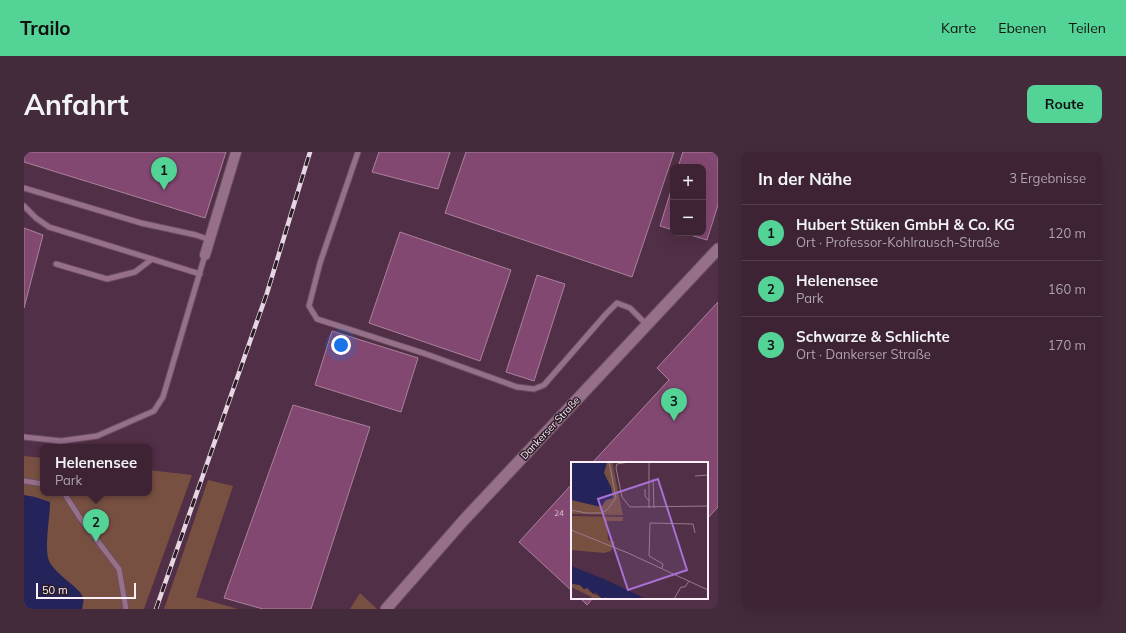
<!DOCTYPE html>
<html lang="de">
<head>
<meta charset="utf-8">
<style>
  body { margin:0; font-family:Mulish,sans-serif; background:#442b3c; color:#f1f3f6 }
  .controls { position:absolute; right:12px; top:12px; display:grid; overflow:hidden; border-radius:8px; box-shadow:0 4px 16px #0002 }
  .controls button { width:36px; height:36px; display:grid; place-items:center; padding:0; border:0; border-bottom:1px solid #56404f; background:#3d2334; color:#f1f3f6; font:20px sans-serif }
  .scale { position:absolute; left:12px; bottom:10px; width:100px; box-sizing:border-box; padding-left:4px; border:2px solid #fdeff8; border-top:0; font-size:11px; line-height:14px; white-space:nowrap; color:#fdeff8; -webkit-text-stroke:3px #2d1d28; paint-order:stroke }
  .you { position:absolute; left:317px; top:193px; width:14px; height:14px; margin:-10px; border:3px solid #fff; border-radius:50%; background:#1a73e8; box-shadow:0 0 0 6px #1a73e833 }
  .badge { display:grid; place-items:center; width:26px; height:26px; border-radius:50%; background:#53d396; color:#111; font-size:13px; font-weight:700 }
  .pin { position:absolute; translate:-50% -33px; filter:drop-shadow(0 1px 2px #0008) }
  .pin::after { content:''; position:absolute; top:21px; width:14px; height:12px; background:inherit; clip-path:polygon(0 0,100% 0,50% 100%) }
  .popup { position:absolute; left:16px; top:292px; width:112px; height:52px; box-sizing:border-box; display:grid; place-content:center; border-radius:8px; background:#3d2334; filter:drop-shadow(0 1px 3px #0005); font-size:13px; white-space:nowrap; color:#ada4ac }
  .popup b { font-size:15px; color:#f1f3f6 }
  .popup::after { content:''; position:absolute; left:50%; top:100%; margin-left:-8px; border:8px solid transparent; border-top-color:#3d2334 }
  .list { margin:0; padding:0; list-style:none }
  h2 { display:flex; justify-content:space-between; align-items:center; height:52px; margin:0; padding:0 16px; font-size:17px }
  h2 small { font-size:13px; font-weight:400; color:#ada4ac }
  .list li { display:grid; grid-template-columns:26px 1fr auto; gap:12px; align-items:center; box-sizing:border-box; height:56px; padding:0 16px; border-top:1px solid #56404f }
  .list b { display:block; font-size:15px; white-space:nowrap }
  .list p { margin:0; font-size:13px; white-space:nowrap; color:#ada4ac }
  .list em { font-size:13px; font-style:normal; color:#ada4ac }
  .map { position:relative; flex:none; width:694px; height:457px; overflow:hidden; border-radius:8px }
  header { display:flex; align-items:center; gap:24px; box-sizing:border-box; height:56px; padding:0 20px; background:#53d396; color:#111 }
  header strong { font-size:19px }
  nav { display:flex; gap:22px; margin-inline-start:auto; font-size:14px }
  .intro { display:flex; align-items:center; justify-content:space-between; box-sizing:border-box; height:96px; padding:0 24px }
  h1 { margin:0; font-size:28px }
  .button { padding:10px 18px; border-radius:8px; background:#53d396; color:#111; font-size:14px; font-weight:700 }
  main { display:flex; gap:24px; padding:0 24px }
  aside { flex:1; background:#3d2334; border-radius:8px; box-shadow:0 4px 16px #0002 }
  .map>svg:first-child { display:block }
  .green { fill:#785042 }
  .water { fill:#24235a }
  .building { fill:#834871; stroke:#aa829c }
  .lines { fill:none; stroke-linecap:round; stroke-linejoin:round }
  .service-casing { stroke:#6a4e61; stroke-width:7 }
  .minor-casing { stroke:#6a4e61; stroke-width:12 }
  .secondary-casing { stroke:#6a4e61; stroke-width:13 }
  .service { stroke:#966f89; stroke-width:5 }
  .minor { stroke:#966f89; stroke-width:10 }
  .secondary { stroke:#966f89; stroke-width:11 }
  .rail-casing { stroke:#e6d6e1; stroke-width:4.5 }
  .rail { stroke:#2d1d28; stroke-width:3; stroke-dasharray:9; stroke-linecap:butt }
  .labels { text-anchor:middle; dominant-baseline:central; stroke-width:3; stroke-linejoin:round; paint-order:stroke }
  .number-label { font-size:8px; fill:#dec5d6 }
  .street-label { font-size:10px; fill:#fdeff8; stroke:#2d1d28 }
  .inset-road { fill:none; stroke:#967c8d; stroke-width:1 }
  .view { fill:#a870d3; fill-opacity:0.15; stroke:#a870d3; stroke-width:2 }
  .inset-edge { fill:none; stroke:#fdeff8; stroke-width:2 }
</style>
</head>
<body>
<header>
<strong>Trailo</strong>
<nav><a>Karte</a><a>Ebenen</a><a>Teilen</a></nav>
</header>
<div class="intro"><h1>Anfahrt</h1><a class="button">Route</a></div>
<main>
<div class="map">
<svg width="694" height="457" viewBox="0 0 694 457">
  <rect width="100%" height="100%" fill="#512f46"/>
  <!-- green -->
  <path class="green" d="M0,304L19,306V341H125V318L168,323L120,457H0Z
    M184,328L209,334L172,445L214,457H140Z
    M336,441L353,457H326Z"/>
  <!-- water -->
  <path class="water" d="M0,343L11,345L26,350C26,366 20,396 25,409C32,423 54,434 59,445C60,448 59,453 58,457H0Z"/>
  <!-- building -->
  <path class="building" d="M0,0H202L181,66L0,10Z
    M355,0H426L414,37L348,20Z
    M442,0H650L608,125L421,61Z
    M659,0H694V53L683,88L660,81H679V15H654Z
    M649,32V78L636,74Z
    M0,76L19,83L0,156Z
    M376,80L487,118L456,209L345,171Z
    M513,123L541,132L510,229L482,220Z
    M694,150V355L683,367V311H568L645,228L633,216Z
    M308,179L394,206L377,260L291,233Z
    M269,253L346,275L287,457H239L200,446Z
    M548,332V439L495,390Z
    M556,446H569L563,453Z"/>
  <g class="lines">
    <!-- service casing -->
    <g class="service-casing">
      <path id="service" d="M334,0L296,111L285,154L293,167L402,202L493,235L510,237L520,233L582,162L593,151L606,156L623,173
        M0,36L117,71L172,83L186,88
        M0,54L12,66L25,75L176,122
        M32,112L83,127L111,120L128,107
        M0,285L37,289L73,284L130,259L139,245L181,103
        M0,329L19,332
        M40,341L56,366L95,417L102,457"/>
    </g>
    <!-- minor casing -->
    <g class="minor-casing">
      <path id="minor" d="M181,103L212,0"/>
    </g>
    <!-- secondary casing -->
    <g class="secondary-casing">
      <path id="secondary" d="M362,457L439,369L694,97"/>
    </g>
    <!-- service -->
    <use href="#service" class="service"/>
    <!-- minor -->
    <use href="#minor" class="minor"/>
    <!-- secondary -->
    <use href="#secondary" class="secondary"/>
    <!-- rail casing -->
    <g class="rail-casing">
      <path id="rail" d="M132,457L243,141L286,0"/>
    </g>
    <!-- rail -->
    <use href="#rail" class="rail"/>
  </g>
  <g class="labels">
    <!-- number labels -->
    <g class="number-label">
      <text x="535" y="361">24</text>
    </g>
    <!-- street labels -->
    <g class="street-label">
      <text transform="translate(526 276) rotate(-47)">Dankerser Straße</text>
    </g>
  </g>
  <!-- overview -->
  <g transform="translate(547 310)">
    <rect width="137" height="137" fill="#512f46"/>
    <path d="M0,0H41L52,53L0,52ZM0,54L52,55V59H36L37,78L44,80L40,89L33,91L0,88ZM0,120L9,123L13,127L17,126L18,129L33,137H17L21,135L0,125Z" fill="#785042"/>
    <path d="M36,0L33,11L40,25L42,36L35,38L30,45L0,38V1ZM0,104L33,117L75,137H36V134L31,137L25,130L22,132L17,126L13,127L9,123L1,122Z" fill="#24235a"/>
    <path class="inset-road" d="M58,0L46,2L45,6L51,35L59,45L137,44M78,0V46M124,14L137,13M82,17L83,46M74,27V34L78,39M0,48L15,51H31L36,48L45,36L38,0M0,68L57,91L137,128M91,106L92,102L78,94L79,61L122,62L124,71M103,137L110,125H114L118,119"/>
    <path class="view" d="M87,17L116,108L57,128L27,37Z"/>
    <rect width="137" height="137" class="inset-edge"/>
  </g>
</svg>
<div class="controls">
<button>+</button>
<button>−</button>
</div>
<div class="scale">50 m</div>
<div class="you"></div>
<div class="pin badge" style="left:140px;top:38px">1</div>
<div class="pin badge" style="left:72px;top:390px">2</div>
<div class="popup"><b>Helenensee</b>Park</div>
<div class="pin badge" style="left:650px;top:269px">3</div>
</div>
<aside>
<h2>In der Nähe<small>3 Ergebnisse</small></h2>
<ul class="list">
<li><span class="badge">1</span><div><b>Hubert Stüken GmbH &amp; Co. KG</b><p>Ort · Professor-Kohlrausch-Straße</p></div><em>120 m</em></li>
<li><span class="badge">2</span><div><b>Helenensee</b><p>Park</p></div><em>160 m</em></li>
<li><span class="badge">3</span><div><b>Schwarze &amp; Schlichte</b><p>Ort · Dankerser Straße</p></div><em>170 m</em></li>
</ul>
</aside>
</main>
</body>
</html>
